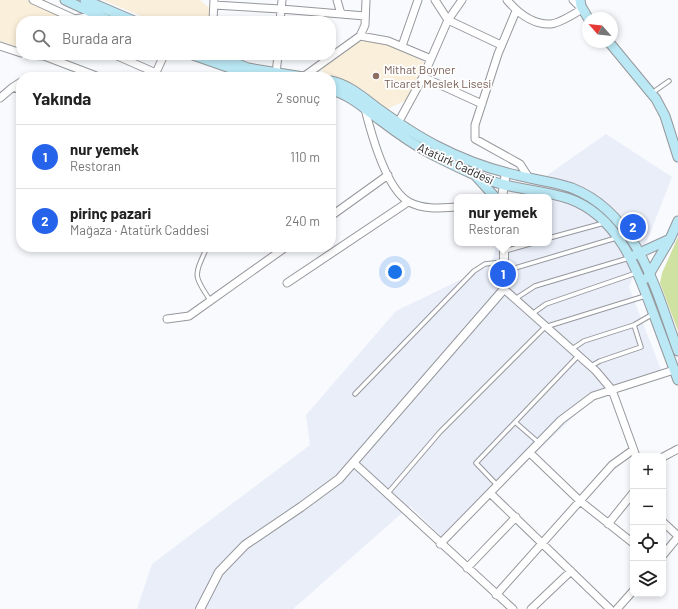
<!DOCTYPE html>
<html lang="tr">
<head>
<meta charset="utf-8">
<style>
  body { margin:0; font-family:Barlow,sans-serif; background:#f2f2f2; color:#222 }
  .controls { position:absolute; right:12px; bottom:12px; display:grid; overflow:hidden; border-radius:8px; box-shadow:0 2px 6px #0003 }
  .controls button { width:36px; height:36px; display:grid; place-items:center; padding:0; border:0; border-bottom:1px solid #e0e0e0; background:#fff; color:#222; font:20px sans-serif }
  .compass { position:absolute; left:582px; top:12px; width:36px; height:36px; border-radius:50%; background:#fff; box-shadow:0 2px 6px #0003; rotate:297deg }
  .you { position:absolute; left:395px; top:272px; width:14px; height:14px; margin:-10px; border:3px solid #fff; border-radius:50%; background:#1a73e8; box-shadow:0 0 0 6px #1a73e833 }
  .badge { display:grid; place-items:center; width:26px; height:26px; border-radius:50%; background:#2563eb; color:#fff; font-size:13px; font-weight:700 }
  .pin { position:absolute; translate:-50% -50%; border:2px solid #fff; box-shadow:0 1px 4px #0006 }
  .popup { position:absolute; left:454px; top:194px; width:98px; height:52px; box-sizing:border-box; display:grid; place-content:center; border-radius:8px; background:#fff; filter:drop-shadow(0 1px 3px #0005); font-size:13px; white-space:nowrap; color:#767676 }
  .popup b { font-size:15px; color:#222 }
  .popup::after { content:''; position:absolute; left:50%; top:100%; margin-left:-8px; border:8px solid transparent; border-top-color:#fff }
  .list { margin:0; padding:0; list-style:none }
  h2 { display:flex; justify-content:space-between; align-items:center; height:52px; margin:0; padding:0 16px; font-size:17px }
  h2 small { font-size:13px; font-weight:400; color:#767676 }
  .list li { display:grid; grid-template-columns:26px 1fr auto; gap:12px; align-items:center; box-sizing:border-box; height:64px; padding:0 16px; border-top:1px solid #e0e0e0 }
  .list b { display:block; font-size:15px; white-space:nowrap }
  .list p { margin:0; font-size:13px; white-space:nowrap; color:#767676 }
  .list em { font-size:13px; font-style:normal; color:#767676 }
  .icon { flex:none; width:22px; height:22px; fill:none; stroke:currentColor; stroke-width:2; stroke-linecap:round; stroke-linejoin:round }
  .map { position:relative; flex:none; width:678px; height:609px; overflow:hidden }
  .search { position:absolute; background:#fff; box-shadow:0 2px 6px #0003; left:16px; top:16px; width:320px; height:44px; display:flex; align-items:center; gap:10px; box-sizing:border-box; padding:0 14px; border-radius:16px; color:#767676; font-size:15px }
  .panel { position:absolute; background:#fff; box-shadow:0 2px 6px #0003; left:16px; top:72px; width:320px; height:180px; border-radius:16px }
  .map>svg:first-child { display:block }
  .built { fill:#e9eef9 }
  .education { fill:#f9efda }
  .green { fill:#d0e2a2 }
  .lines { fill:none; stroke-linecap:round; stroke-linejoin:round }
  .service-casing { stroke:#96989c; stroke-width:5.5 }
  .minor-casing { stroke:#96989c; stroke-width:9 }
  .tertiary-casing { stroke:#96989c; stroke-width:10 }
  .secondary-casing { stroke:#96989c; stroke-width:11 }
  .service { stroke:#fff; stroke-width:3.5 }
  .minor { stroke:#fff; stroke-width:7 }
  .tertiary { stroke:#fff; stroke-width:8 }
  .secondary { stroke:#bae8f4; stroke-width:9 }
  .education-dot { fill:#8d6e63; stroke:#fff; stroke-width:1.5 }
  .labels { text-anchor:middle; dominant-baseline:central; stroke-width:3.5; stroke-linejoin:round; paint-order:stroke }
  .education-label { font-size:12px; fill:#785e54; stroke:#fff; text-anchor:start }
  .street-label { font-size:12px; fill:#28282a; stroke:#fff }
</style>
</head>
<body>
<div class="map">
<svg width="678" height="609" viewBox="0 0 678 609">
  <rect width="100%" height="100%" fill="#f8fafe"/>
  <!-- built -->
  <path class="built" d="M606,134L672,177L629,287L663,375L594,397L445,540L410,506L293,609H137L152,564L310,445L306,415L396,311L491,265L497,243H549V197H516Z"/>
  <!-- education -->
  <path class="education" d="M0,0H27L58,14L55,21H21V48L0,41Z
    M103,0H200L210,8L209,21H153Z
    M372,40L390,44L424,62L407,100L387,109L362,89L343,79L324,74L320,66L358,42Z"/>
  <!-- green -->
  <path class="green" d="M678,237V331L660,283L662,273Z"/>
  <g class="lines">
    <!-- service casing -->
    <g class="service-casing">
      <path id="service" d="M652,93L669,81
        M549,238L604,223
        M207,247C195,275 192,274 210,300
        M505,251L533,243
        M505,271L616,238
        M515,299L535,286L629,258
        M532,314L546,304L636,273
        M572,349L584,341L634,325L653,314
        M591,366L600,361L641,347L634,325
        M355,394L474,271L485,264L503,262
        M515,422L538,442
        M497,485L476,463L578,356
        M387,494L440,432L545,327L645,296"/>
    </g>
    <!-- minor casing -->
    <g class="minor-casing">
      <path id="minor" d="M33,0L75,19L98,15
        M337,0L341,14
        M435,0L448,20L501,45
        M507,0C518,13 533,25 551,24C560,23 574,14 582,9L573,0
        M214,5L281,9L365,16
        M516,11L498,54L475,125V139L520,164L529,178
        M213,21L214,0
        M280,21L282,0
        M360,36L388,41L431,59
        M0,46L21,53
        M402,46L418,0
        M28,55L44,56L99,77
        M115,55L156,73
        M276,74L278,55
        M154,77L164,55
        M303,77L360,36L365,25L366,0
        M423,77L482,104
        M13,87L21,82
        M0,98L13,87L21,90
        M365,109C371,133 386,189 409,202C424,210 441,208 457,207
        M398,123L423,77L448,20L462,0
        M331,216L388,175
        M287,283L408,202
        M504,289L596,371L612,390L636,456
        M167,319L189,316L286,247
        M530,453L580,501L633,543
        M663,457L678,449
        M354,463L513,609
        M490,493L610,609
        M663,522L678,536
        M608,524L633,493
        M440,544L561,420L593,396L674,370
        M663,555L678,537
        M467,568L516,517
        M496,595L612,465L633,450
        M531,609L571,571
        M617,609L633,591"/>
    </g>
    <!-- tertiary casing -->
    <g class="tertiary-casing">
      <path id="tertiary" d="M502,197L506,173
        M200,609L219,572L245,545L301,507L339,479L504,289V243"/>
    </g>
    <!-- secondary casing -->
    <g class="secondary-casing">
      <path id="secondary" d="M65,0L110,21
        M85,0L134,21
        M580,0L581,6L588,18
        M609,42L656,99L665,116L678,157
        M193,55L256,77
        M216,55L248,68L303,77
        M331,81C350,85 365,99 380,110C398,123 417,136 437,146C462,159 489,169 516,175C535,180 555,182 572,188C638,214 656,291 678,351
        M331,90C350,95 364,108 380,120C397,133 414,145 433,155C455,166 480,179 505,185C526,190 549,192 570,199C619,217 637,270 654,315C662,337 670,358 678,380
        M474,174L495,197
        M635,255L670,239
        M647,278L670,239L678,221"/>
    </g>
    <!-- service -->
    <use href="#service" class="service"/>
    <!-- minor -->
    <use href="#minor" class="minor"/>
    <!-- tertiary -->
    <use href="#tertiary" class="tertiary"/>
    <!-- secondary -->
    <use href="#secondary" class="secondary"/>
  </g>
  <!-- markers -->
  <circle class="education-dot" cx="376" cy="76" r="4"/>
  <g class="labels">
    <!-- education labels -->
    <g class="education-label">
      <text x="384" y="69">Mithat Boyner<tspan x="384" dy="14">Ticaret Meslek Lisesi</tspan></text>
    </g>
    <!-- street labels -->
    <g class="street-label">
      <text transform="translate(456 163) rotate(25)">Atatürk Caddesi</text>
    </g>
  </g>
</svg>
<div class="controls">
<button>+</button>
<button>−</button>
<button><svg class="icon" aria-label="locate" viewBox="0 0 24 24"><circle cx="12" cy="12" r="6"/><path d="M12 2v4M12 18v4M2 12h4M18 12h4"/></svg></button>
<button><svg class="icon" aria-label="layers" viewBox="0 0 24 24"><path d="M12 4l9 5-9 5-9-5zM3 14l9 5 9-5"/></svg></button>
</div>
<svg class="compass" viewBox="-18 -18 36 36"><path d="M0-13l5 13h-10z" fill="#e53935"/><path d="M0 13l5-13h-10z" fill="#767676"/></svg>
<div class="you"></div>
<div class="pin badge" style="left:503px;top:274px">1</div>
<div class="popup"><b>nur yemek</b>Restoran</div>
<div class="pin badge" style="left:633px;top:227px">2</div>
<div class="search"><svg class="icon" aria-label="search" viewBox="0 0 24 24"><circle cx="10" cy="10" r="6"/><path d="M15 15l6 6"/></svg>Burada ara</div>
<section class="panel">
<h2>Yakında<small>2 sonuç</small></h2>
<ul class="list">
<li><span class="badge">1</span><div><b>nur yemek</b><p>Restoran</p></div><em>110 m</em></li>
<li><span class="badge">2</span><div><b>pirinç pazari</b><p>Mağaza · Atatürk Caddesi</p></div><em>240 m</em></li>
</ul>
</section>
</div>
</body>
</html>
